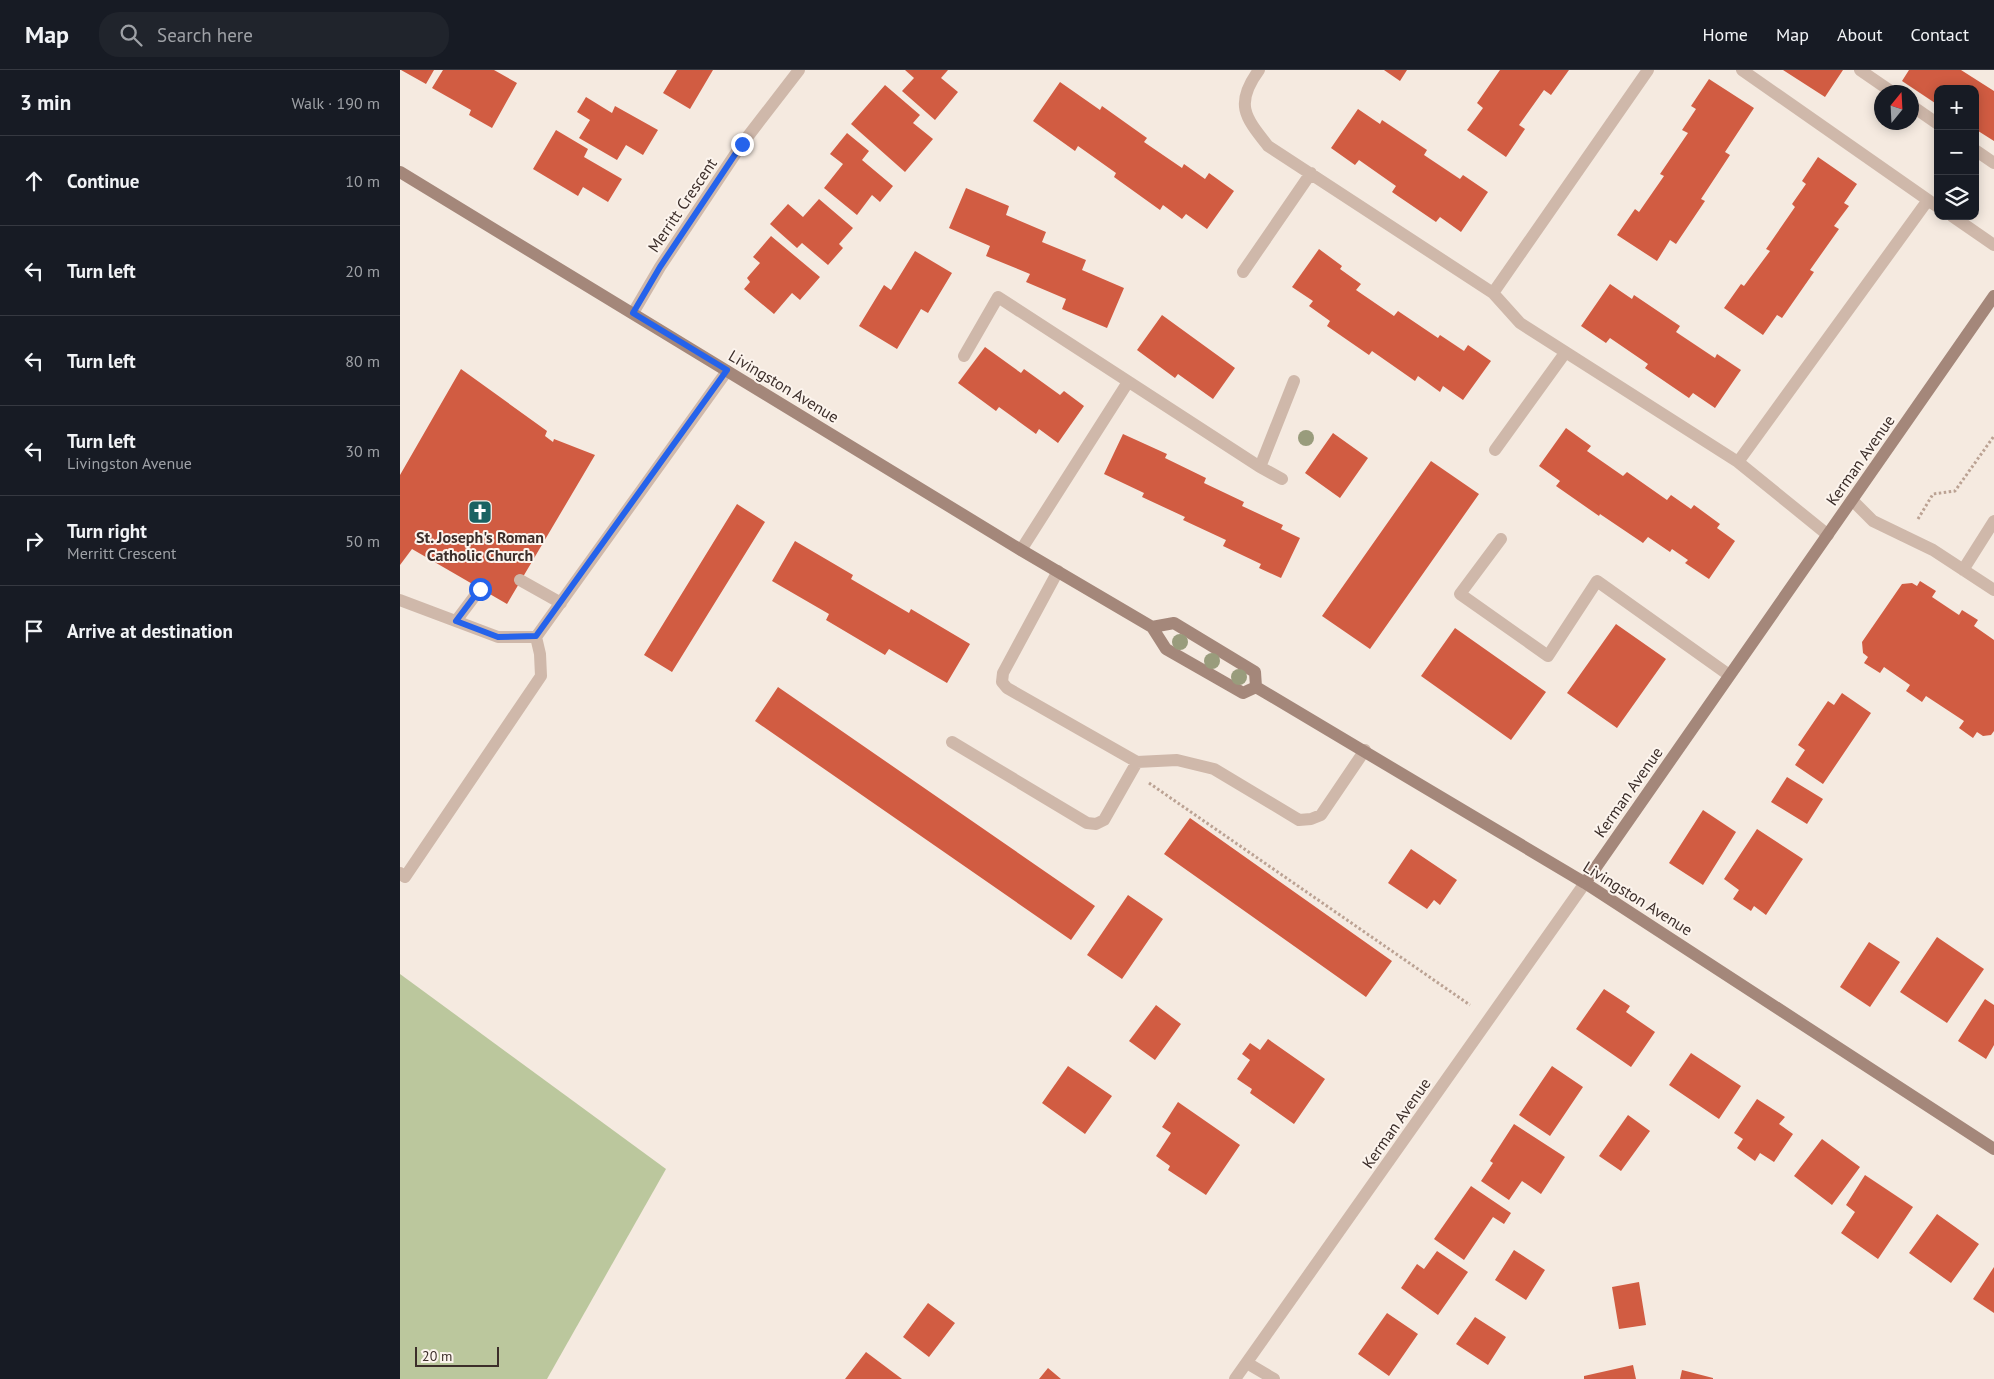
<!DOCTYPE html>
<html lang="en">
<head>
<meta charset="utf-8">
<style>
  body { margin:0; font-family:"PT Sans",sans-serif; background:#20242c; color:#f1f3f6 }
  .controls { position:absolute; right:15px; top:15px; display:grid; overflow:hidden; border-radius:10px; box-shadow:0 2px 12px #0003 }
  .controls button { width:45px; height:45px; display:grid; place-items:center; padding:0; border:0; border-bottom:1px solid #363941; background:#171b24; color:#f1f3f6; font:25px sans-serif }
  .compass { position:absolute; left:1474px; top:15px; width:45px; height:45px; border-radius:50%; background:#171b24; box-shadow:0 2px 12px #0003; rotate:18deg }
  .scale { position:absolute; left:15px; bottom:12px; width:84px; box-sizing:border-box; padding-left:5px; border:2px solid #3c2e2a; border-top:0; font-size:14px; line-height:18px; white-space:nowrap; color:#3c2e2a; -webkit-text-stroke:4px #fcf4ed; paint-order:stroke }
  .stop { position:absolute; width:15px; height:15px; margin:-11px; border:4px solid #2563eb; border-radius:50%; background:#fff }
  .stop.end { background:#2563eb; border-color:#fff; box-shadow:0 1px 5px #0008 }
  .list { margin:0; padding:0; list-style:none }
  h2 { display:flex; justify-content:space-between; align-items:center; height:65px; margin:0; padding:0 20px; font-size:21px }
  h2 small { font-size:16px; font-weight:400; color:#9ea1a6 }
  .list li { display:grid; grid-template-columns:32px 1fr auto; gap:15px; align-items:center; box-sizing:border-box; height:90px; padding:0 20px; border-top:1px solid #363941 }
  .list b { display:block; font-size:19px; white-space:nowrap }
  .list p { margin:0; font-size:16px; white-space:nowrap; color:#9ea1a6 }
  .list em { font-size:16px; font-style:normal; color:#9ea1a6 }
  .icon { flex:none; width:28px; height:28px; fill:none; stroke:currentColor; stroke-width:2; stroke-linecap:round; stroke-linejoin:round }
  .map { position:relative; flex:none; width:1594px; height:1309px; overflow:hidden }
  header { display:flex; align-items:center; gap:30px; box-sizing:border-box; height:70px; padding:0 25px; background:#171b24; border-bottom:1px solid #363941 }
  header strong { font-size:24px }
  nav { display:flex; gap:28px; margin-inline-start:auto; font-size:18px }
  .search { width:350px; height:45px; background:#20242c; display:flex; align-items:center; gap:12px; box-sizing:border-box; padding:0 18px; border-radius:20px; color:#9ea1a6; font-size:19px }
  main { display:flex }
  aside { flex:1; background:#171b24 }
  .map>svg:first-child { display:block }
  .green { fill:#bbc79d }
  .building { fill:#d15c42 }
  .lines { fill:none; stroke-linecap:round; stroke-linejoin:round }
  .path { stroke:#bba293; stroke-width:3; stroke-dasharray:2.5 2.5; stroke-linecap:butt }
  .lane { stroke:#cfb8aa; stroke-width:12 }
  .street { stroke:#cfb8aa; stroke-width:12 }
  .secondary { stroke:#a4877a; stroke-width:12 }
  .tree { fill:#999c7c }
  .route { stroke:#2563eb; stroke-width:6 }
  .labels { text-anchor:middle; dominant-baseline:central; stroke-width:4; stroke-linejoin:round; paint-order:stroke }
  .street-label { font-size:16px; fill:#3c2e2a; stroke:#fcf4ed }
  .poi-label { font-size:16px; font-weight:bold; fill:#3c2e2a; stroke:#fcf4ed }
</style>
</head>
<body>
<header>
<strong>Map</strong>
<div class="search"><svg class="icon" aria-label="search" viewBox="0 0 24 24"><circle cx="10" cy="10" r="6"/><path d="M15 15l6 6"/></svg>Search here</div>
<nav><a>Home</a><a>Map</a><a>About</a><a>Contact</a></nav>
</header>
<main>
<aside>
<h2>3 min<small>Walk · 190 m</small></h2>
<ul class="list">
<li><svg class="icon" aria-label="ahead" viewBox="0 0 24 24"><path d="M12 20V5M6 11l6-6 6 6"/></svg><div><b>Continue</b></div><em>10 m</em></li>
<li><svg class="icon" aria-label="left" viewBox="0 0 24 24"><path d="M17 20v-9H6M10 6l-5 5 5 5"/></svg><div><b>Turn left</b></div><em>20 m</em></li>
<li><svg class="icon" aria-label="left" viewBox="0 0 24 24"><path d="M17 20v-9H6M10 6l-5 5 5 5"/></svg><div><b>Turn left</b></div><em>80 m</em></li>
<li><svg class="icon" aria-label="left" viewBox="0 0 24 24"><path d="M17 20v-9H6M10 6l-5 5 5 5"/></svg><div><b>Turn left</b><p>Livingston Avenue</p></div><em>30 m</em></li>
<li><svg class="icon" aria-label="right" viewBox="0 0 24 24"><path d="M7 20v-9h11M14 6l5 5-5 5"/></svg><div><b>Turn right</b><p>Merritt Crescent</p></div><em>50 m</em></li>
<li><svg class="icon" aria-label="arrive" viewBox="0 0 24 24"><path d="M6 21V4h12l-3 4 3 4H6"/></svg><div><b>Arrive at destination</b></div></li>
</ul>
</aside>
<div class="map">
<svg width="1594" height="1309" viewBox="0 0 1594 1309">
  <rect width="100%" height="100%" fill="#f5eae0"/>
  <!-- green -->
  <path class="green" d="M0,904L266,1099L147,1309H0Z"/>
  <!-- building -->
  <path class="building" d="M1,0H34L26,14Z
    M43,0H94L117,13L92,58L69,45L71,40L32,18Z
    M277,0H313L290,39L263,23Z
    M505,0H548L541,8L558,22L535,50L502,21L514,8Z
    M984,0H1007L1000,11Z
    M1100,0H1169L1151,25L1144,20L1119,55L1125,59L1106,87L1067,60L1083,38L1077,33Z
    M1383,0H1443L1425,27Z
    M1509,0H1561L1594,21V71L1575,59V19H1538V35L1502,11Z
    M1309,9L1354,38L1325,82L1330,85L1301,129L1305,131L1276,174L1270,170L1257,191L1217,165L1235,139L1239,142L1264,106L1260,104L1288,63L1282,60L1296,39L1291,36Z
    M660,12L700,40L702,36L747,68L744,72L782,98L784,94L805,109L809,103L834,121L807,159L786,144L782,149L763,135L760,140L714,107L716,103L678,76L675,81L633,51Z
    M485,15L520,45L513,53L533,69L505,102L451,54Z
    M186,27L212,43L215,36L258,60L243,85L226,75L217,90L179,68L190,50L177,42Z
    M958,39L980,54L982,50L1027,80L1024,85L1060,109L1063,105L1088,122L1061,162L1040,147L1036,152L992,122L996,116L959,90L955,95L931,78Z
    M156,60L188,79L184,87L222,109L208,132L183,117L178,126L133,99Z
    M447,63L469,81L462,90L493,116L480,132L472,125L457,145L424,118L443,94L430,84Z
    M1418,87L1457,114L1444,133L1449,136L1434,156L1439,159L1410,200L1414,202L1382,248L1377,245L1363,265L1324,238L1341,214L1344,216L1370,181L1366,179L1395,137L1392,134L1406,114L1402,111Z
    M566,118L609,136L606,145L646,162L642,172L686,190L682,200L724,218L707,258L662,239L666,229L626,212L630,204L586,186L590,176L549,158Z
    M419,129L453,158L439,174L443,178L428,195L402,173L397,178L370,154L388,134L403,147Z
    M371,166L420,207L400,230L392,223L374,244L344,219L350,212L347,208L360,193L353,187Z
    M919,179L942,196L940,199L961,214L956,220L994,246L998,241L1038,268L1040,265L1064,281L1068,275L1091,291L1063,330L1043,316L1040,322L1018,306L1015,311L972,281L969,285L927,256L930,251L909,236L913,231L892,217Z
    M515,181L552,203L528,243L521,239L497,279L459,256L484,215L491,220Z
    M1210,214L1232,229L1234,225L1280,256L1276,262L1315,288L1317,284L1341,300L1315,338L1293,323L1289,328L1245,298L1248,294L1210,268L1206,273L1181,256Z
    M762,245L835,298L813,329L778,304L775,308L737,280Z
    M585,277L621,303L624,299L660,325L664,321L684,336L658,373L639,359L636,364L599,337L596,341L558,313Z
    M61,299L147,361L145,366L153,372L154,369L195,385L107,534L12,479L0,495V405Z
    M1166,358L1191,376L1187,381L1223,406L1227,402L1267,430L1271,425L1291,439L1294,435L1320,454L1317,458L1335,471L1309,509L1285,493L1288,490L1272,479L1270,482L1248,467L1243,473L1200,444L1199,446L1156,416L1160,411L1139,396Z
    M933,363L968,388L940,428L905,403Z
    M723,364L767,384L765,388L806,408L804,413L844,432L842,436L883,455L881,459L900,468L881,508L859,498L861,494L823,476L826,470L783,450L785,447L742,427L744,423L704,404Z
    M1031,391L1079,424L970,579L922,546Z
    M337,434L365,452L272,602L244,585Z
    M395,471L453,505L451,509L509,543L511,539L570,574L547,613L489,579L485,585L426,550L429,544L372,511Z
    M1520,511L1536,521L1532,527L1559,545L1562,540L1578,550L1574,556L1594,570V661L1591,665L1583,666L1577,662L1573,668L1559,658L1564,651L1526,626L1522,632L1506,621L1510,615L1484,597L1480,603L1464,593L1468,587L1463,583L1462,572L1502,514L1512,513L1517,516Z
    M1216,554L1266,589L1217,658L1167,623Z
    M1055,558L1146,622L1111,670L1021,606Z
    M378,617L695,836L671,870L355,651Z
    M1442,623L1471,643L1423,714L1395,695L1405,680L1398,675L1428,631L1434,635Z
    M1387,707L1423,729L1407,754L1371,732Z
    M1303,740L1336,762L1303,815L1269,793Z
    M790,748L992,891L966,927L764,784Z
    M1357,759L1403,789L1366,845L1354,836L1351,841L1333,829L1339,820L1324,809Z
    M1011,779L1057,810L1040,835L1034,830L1027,839L988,813Z
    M728,825L763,849L722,909L687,885Z
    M1537,867L1584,899L1547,953L1500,922Z
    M1469,872L1500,892L1470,937L1440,917Z
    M1204,919L1230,936L1226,942L1255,962L1231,997L1176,959Z
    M1585,929L1594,935V975L1586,989L1558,971Z
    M756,935L781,954L755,990L729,971Z
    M868,969L925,1009L894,1054L850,1023L852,1019L837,1009L850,990L842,984L850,973L860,980Z
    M1291,983L1341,1016L1319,1049L1269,1015Z
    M668,996L712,1026L685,1064L642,1033Z
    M1152,996L1183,1017L1150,1066L1119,1045Z
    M1357,1029L1385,1047L1379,1054L1393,1064L1374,1092L1360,1083L1355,1091L1337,1078L1343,1069L1334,1063Z
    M778,1032L840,1075L806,1125L768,1100L770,1096L756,1086L771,1063L762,1057Z
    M1228,1045L1250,1061L1221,1101L1199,1086Z
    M1114,1054L1165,1087L1141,1124L1122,1111L1109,1130L1081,1111L1093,1093L1090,1091Z
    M1422,1069L1460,1097L1432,1135L1394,1106Z
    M1465,1105L1513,1137L1478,1189L1441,1163L1455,1142L1446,1135Z
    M1071,1116L1111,1143L1104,1154L1093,1147L1064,1190L1034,1169Z
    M1537,1144L1579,1174L1551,1213L1509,1183Z
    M1114,1180L1145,1200L1126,1230L1095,1210Z
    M1037,1181L1068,1202L1038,1245L1001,1218L1017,1194L1024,1199Z
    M1594,1197V1243L1573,1229Z
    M1239,1212L1246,1255L1219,1259L1212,1217Z
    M528,1233L555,1253L529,1287L503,1267Z
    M987,1243L1018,1264L989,1306L958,1284Z
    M1075,1247L1106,1267L1088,1295L1056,1274Z
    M466,1282L502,1309H445Z
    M1233,1295L1236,1309H1184V1306Z
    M648,1298L661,1309H639Z
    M1282,1300L1313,1308V1309H1280Z"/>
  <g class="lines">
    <!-- path -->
    <path class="path" d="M1518,449L1533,424L1555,421L1594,366
      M749,713L1070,935"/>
    <!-- lane -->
    <path class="lane" d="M859,0C834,34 845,47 868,76L1093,223L1120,253L1338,392L1428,465
      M1342,0L1538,137
      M1460,0L1492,22
      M1512,36L1538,54
      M1575,80L1594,93
      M1552,146L1594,175
      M843,202L911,103
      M1093,223L1248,0
      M564,286L598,227L860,397L882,409
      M1095,380L1165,283
      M1338,392L1528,130
      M860,397L894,311
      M1452,430L1473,451L1533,480L1594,520
      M1101,469L1060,524L1148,586L1197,511L1329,605
      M621,480L728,312
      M1563,500L1594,451
      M658,501L603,603L602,612L607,618L737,692L777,690L814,699L899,750L911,749L921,745L965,680
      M120,510L161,533
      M0,530L98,567H136L140,584L141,606L5,807L0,803
      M56,551L80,519
      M136,567L327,301
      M552,672L687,753L696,754L704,750L737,692"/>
    <!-- street -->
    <path class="street" d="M233,243L260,197L342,74L399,0
      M847,1293L874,1309
      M835,1309L1185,813"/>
    <!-- secondary -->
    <path class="secondary" d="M0,102L621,480L752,557L766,579L843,623L856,617
      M752,557L774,553L855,602L856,617
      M856,617L1185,813L1594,1079
      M1185,813L1594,226"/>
  </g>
  <!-- trees -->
  <g class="tree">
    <circle cx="906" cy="368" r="8"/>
    <circle cx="780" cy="572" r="8"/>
    <circle cx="812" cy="591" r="8"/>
    <circle cx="839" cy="607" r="8"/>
  </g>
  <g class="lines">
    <!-- route -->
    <path class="route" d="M80,519L56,551L98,567L136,566L327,300L233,243L260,197L342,74"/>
  </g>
  <!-- icons -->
  <defs>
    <g id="church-square" transform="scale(1.25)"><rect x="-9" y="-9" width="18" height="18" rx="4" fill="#1a6262" stroke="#fcf4ed"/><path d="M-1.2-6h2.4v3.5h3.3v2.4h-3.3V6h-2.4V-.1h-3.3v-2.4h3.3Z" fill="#fff"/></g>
  </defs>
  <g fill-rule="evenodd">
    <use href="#church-square" x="80" y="442"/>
  </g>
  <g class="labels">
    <!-- street labels -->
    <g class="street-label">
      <text transform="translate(282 135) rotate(-56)">Merritt Crescent</text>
      <text transform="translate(384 316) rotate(31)">Livingston Avenue</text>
      <text transform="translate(1460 390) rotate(-55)">Kerman Avenue</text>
      <text transform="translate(1228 722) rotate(-55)">Kerman Avenue</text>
      <text transform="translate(1238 828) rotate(32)">Livingston Avenue</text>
      <text transform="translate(996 1053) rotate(-55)">Kerman Avenue</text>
    </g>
    <!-- poi labels -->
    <g class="poi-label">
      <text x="80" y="467">St. Joseph's Roman<tspan x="80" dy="18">Catholic Church</tspan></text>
    </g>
  </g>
</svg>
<div class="controls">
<button>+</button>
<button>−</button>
<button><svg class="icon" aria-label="layers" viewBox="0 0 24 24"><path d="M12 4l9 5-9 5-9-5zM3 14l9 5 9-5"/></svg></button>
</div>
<svg class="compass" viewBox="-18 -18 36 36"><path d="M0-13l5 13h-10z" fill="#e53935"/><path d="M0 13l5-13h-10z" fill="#9ea1a6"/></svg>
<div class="scale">20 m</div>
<div class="stop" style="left:80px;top:519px"></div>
<div class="stop end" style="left:342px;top:74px"></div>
</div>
</main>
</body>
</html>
